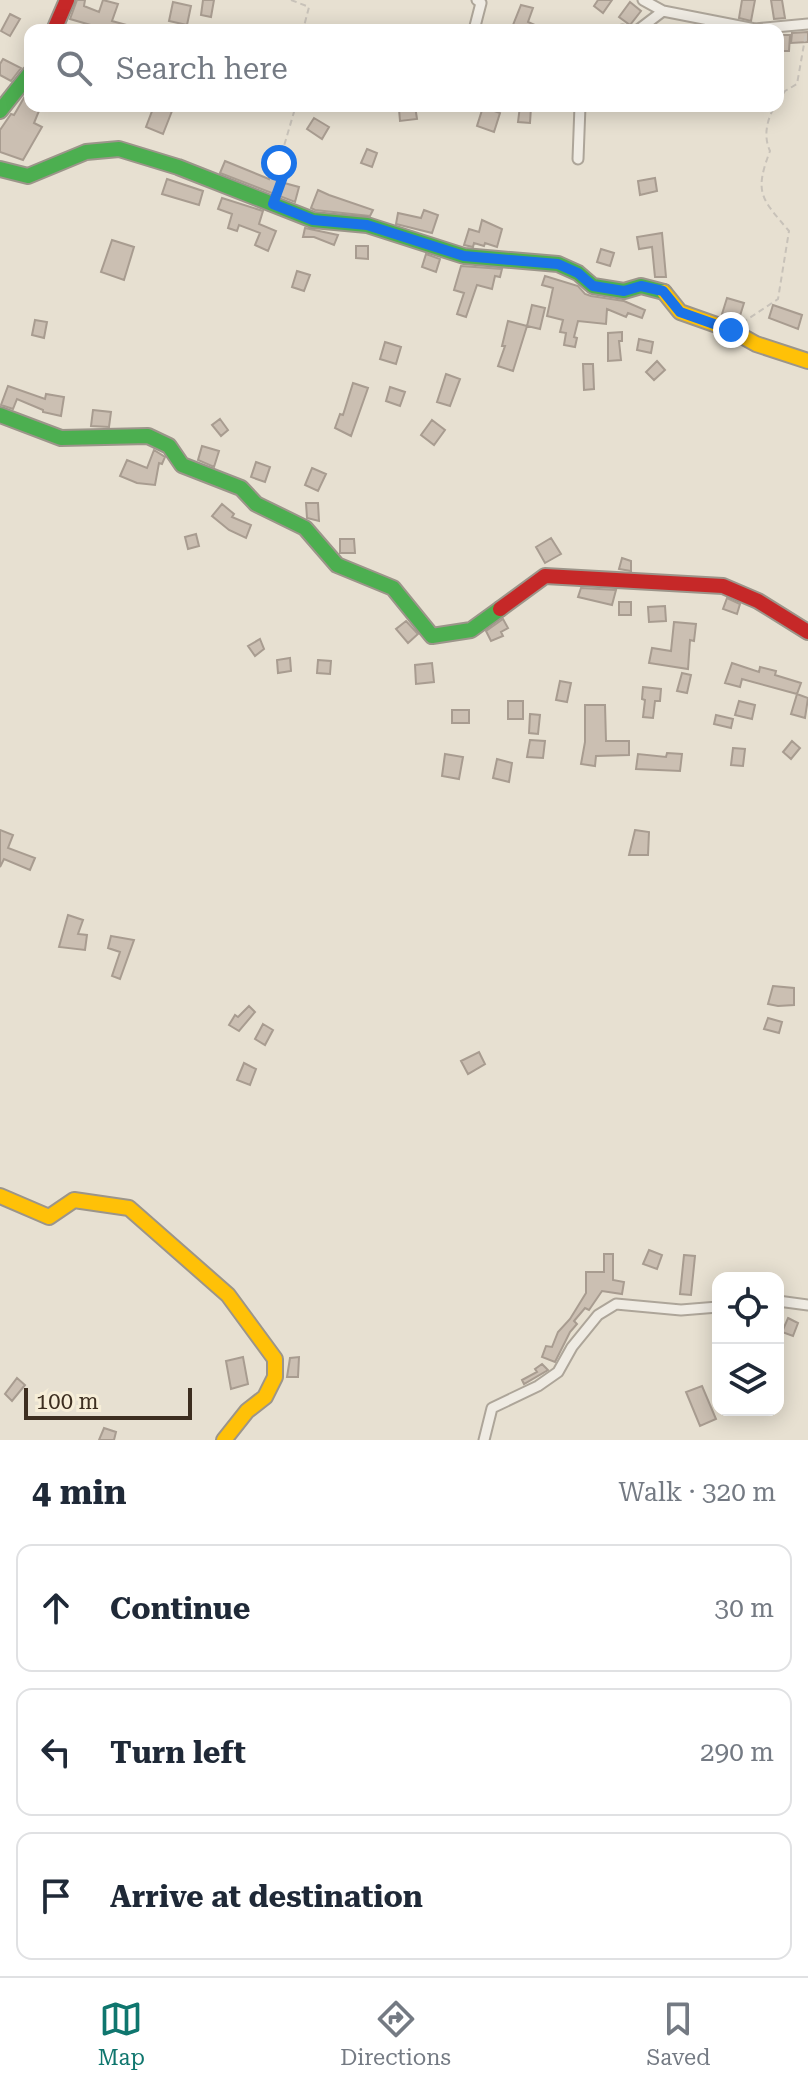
<!DOCTYPE html>
<html lang="en">
<head>
<meta charset="utf-8">
<style>
  body { margin:0; font-family:"Roboto Serif",serif; background:#f6f6f7; color:#1f2937 }
  .controls { position:absolute; right:24px; bottom:24px; display:grid; overflow:hidden; border-radius:16px; box-shadow:0 4px 20px #0003 }
  .controls button { width:72px; height:72px; display:grid; place-items:center; padding:0; border:0; border-bottom:2px solid #e0e1e3; background:#fff; color:#1f2937; font:40px sans-serif }
  .scale { position:absolute; left:24px; bottom:20px; width:168px; box-sizing:border-box; padding-left:8px; border:4px solid #3d2e20; border-top:0; font-size:22px; line-height:28px; white-space:nowrap; color:#3d2e20; -webkit-text-stroke:6px #f7eed8; paint-order:stroke }
  .stop { position:absolute; width:24px; height:24px; margin:-18px; border:6px solid #1a73e8; border-radius:50%; background:#fff }
  .stop.end { background:#1a73e8; border-color:#fff; box-shadow:0 2px 8px #0008 }
  .list { margin:0; padding:0; list-style:none }
  h2 { display:flex; justify-content:space-between; align-items:center; height:104px; margin:0; padding:0 32px; font-size:34px }
  h2 small { font-size:26px; font-weight:400; color:#747a83 }
  .list li { display:grid; grid-template-columns:52px 1fr auto; gap:24px; align-items:center; box-sizing:border-box; height:128px; margin:0 16px 16px; padding:0 16px; border:2px solid #e0e1e3; border-radius:16px }
  .list b { display:block; font-size:30px; white-space:nowrap }
  .list em { font-size:26px; font-style:normal; color:#747a83 }
  .icon { flex:none; width:44px; height:44px; fill:none; stroke:currentColor; stroke-width:2; stroke-linecap:round; stroke-linejoin:round }
  .map { position:relative; flex:none; width:808px; height:1440px; overflow:hidden }
  .search { position:absolute; background:#fff; box-shadow:0 4px 20px #0003; left:24px; right:24px; top:24px; height:88px; display:flex; align-items:center; gap:20px; box-sizing:border-box; padding:0 28px; border-radius:16px; color:#747a83; font-size:30px }
  .sheet { height:536px; background:#fff }
  nav { display:flex; justify-content:space-around; align-items:center; box-sizing:border-box; height:112px; border-top:2px solid #e0e1e3; background:#fff; font-size:22px; color:#747a83 }
  nav a { display:grid; justify-items:center; gap:4px }
  nav .on { color:#0f766e }
  .map>svg:first-child { display:block }
  .building { fill:#cbbfb2; stroke:#a89c90; stroke-width:2 }
  .lines { fill:none; stroke-linecap:round; stroke-linejoin:round }
  .street-casing { stroke:#ada599; stroke-width:13 }
  .fast-casing { stroke:#9c958a; stroke-width:18 }
  .slow-casing { stroke:#9c958a; stroke-width:18 }
  .jam-casing { stroke:#9c958a; stroke-width:18 }
  .path { stroke:#c8c2b9; stroke-width:2; stroke-dasharray:6 4; stroke-linecap:butt }
  .street { stroke:#efebe3; stroke-width:9 }
  .fast { stroke:#4caf50; stroke-width:14 }
  .slow { stroke:#ffc107; stroke-width:14 }
  .jam { stroke:#c62828; stroke-width:14 }
  .route { stroke:#1a73e8; stroke-width:10 }
</style>
</head>
<body>
<div class="map">
<svg width="808" height="1440" viewBox="0 0 808 1440">
  <rect width="100%" height="100%" fill="#e7e0d1"/>
  <!-- building -->
  <path class="building" d="M77,0H85L84,6L99,12L103,0L118,4L112,21L134,27V30H108L70,19Z
    M203,0H214L211,17L201,15Z
    M598,0H612L603,13L594,6Z
    M742,0H755L751,21L739,18Z
    M771,0H782L785,18L774,19Z
    M173,2L191,6L187,25L169,21Z
    M630,2L641,11L630,25L619,17Z
    M521,5L533,8L528,22L546,30H511Z
    M10,14L20,19L10,36L1,31Z
    M808,32V42L791,43L792,33Z
    M778,35H790L789,51H778Z
    M3,59L21,68L11,81L0,75V64Z
    M25,96L30,98V106H41L34,123L42,127L23,160L0,152V130L11,114L14,115Z
    M154,106L172,111L163,134L146,127Z
    M415,106L417,119L400,121L399,109Z
    M520,106L531,107L530,123L518,122Z
    M483,107L500,113L494,132L477,126Z
    M314,118L329,127L322,139L307,129Z
    M367,149L377,153L372,167L361,163Z
    M225,161L269,179L270,174L279,177L277,181L299,187L295,202L220,173Z
    M655,178L657,191L640,195L638,181Z
    M167,179L203,191L199,205L162,194Z
    M318,190L329,195L373,210L370,216L315,210L311,208Z
    M222,198L263,211L259,224L276,231L268,251L255,245L260,233L239,225L237,231L228,228L232,214L218,209Z
    M424,210L438,215L432,233L396,224L398,213L421,218Z
    M482,220L502,229L497,247L485,243L484,246L474,243L473,247L464,245L469,229L479,232Z
    M305,228L338,235L334,245L314,237H303Z
    M662,233L666,277H655L652,247L639,249L637,237Z
    M112,240L134,247L124,280L101,272Z
    M356,246H368V259L356,258Z
    M601,249L614,253L610,266L597,262Z
    M426,254L440,259L436,272L422,267Z
    M461,266L502,269L500,277L495,276L492,289L477,285L466,317L457,314L464,293L454,290Z
    M297,271L310,275L304,291L292,287Z
    M545,276L578,286L585,294L591,296L624,301L645,310L642,318L628,313L626,317L607,309L606,324L578,321L574,337L577,338L575,347L564,345L566,333L560,332L563,320L547,316L553,288L542,285Z
    M727,298L744,303L739,319L722,314Z
    M532,305L545,308L540,329L527,326Z
    M773,305L802,315L798,329L769,318Z
    M35,320L47,322L44,338L32,335Z
    M508,321L527,326L513,371L498,366L505,346H502Z
    M622,332V341H619L621,360L608,361V333Z
    M639,339L653,342L651,353L637,350Z
    M385,342L401,347L396,364L380,359Z
    M657,361L665,370L654,380L646,372Z
    M583,364H593L594,389L584,390Z
    M446,374L460,379L450,406L437,402Z
    M353,383L368,388L351,436L335,428L340,414L343,415Z
    M8,386L45,399L46,394L64,397L61,416L43,412V410L17,399L13,409L1,405Z
    M390,387L405,392L400,406L386,401Z
    M93,410L111,412L109,427L91,426Z
    M220,419L228,430L221,436L212,425Z
    M432,420L445,430L434,445L421,435Z
    M202,446L219,451L214,467L198,460Z
    M154,450L165,457L162,464L159,463L155,485L137,483L120,476L127,460L147,468Z
    M256,462L270,467L265,482L251,477Z
    M312,468L326,474L318,491L305,485Z
    M306,503H318L319,521L307,518Z
    M222,504L234,514L232,517L251,525L246,538L229,530L212,516Z
    M196,534L199,546L188,549L185,537Z
    M551,538L561,554L545,563L536,547Z
    M340,539H354L355,553H340Z
    M622,558L631,561V571L619,569Z
    M581,588L616,590L612,605L578,597Z
    M727,598L740,604L737,614L723,609Z
    M619,602H631V615H619Z
    M665,606L666,621L649,622L648,607Z
    M503,619L508,628L501,632L503,636L491,641L486,631Z
    M406,621L418,634L408,643L396,629Z
    M674,622L696,624L694,641L690,640L688,669L649,663L652,648L671,651Z
    M260,639L264,649L255,656L248,646Z
    M290,658L291,671L278,673L277,660Z
    M318,660L331,661L330,674L317,673Z
    M432,663L434,682L416,684L415,665Z
    M732,663L759,672L760,667L776,671L775,675L801,683L797,694L742,679L740,687L725,683Z
    M682,673L691,675L687,693L677,691Z
    M560,681L571,683L567,702L556,700Z
    M643,687L661,689L660,701H655L653,718L643,717L645,700L642,699Z
    M797,694L808,698L805,718L791,714Z
    M508,701H523V719H508Z
    M739,701L755,705L752,719L735,715Z
    M585,705H605L606,741H629V755L596,756L595,766L581,764L585,742Z
    M452,710H469V723H452Z
    M530,714L540,715L538,734L529,733Z
    M716,715L733,719L731,728L714,724Z
    M530,740L545,741L543,758L527,757Z
    M792,741L800,748L791,759L783,752Z
    M733,748L745,749L743,766L731,765Z
    M667,753L682,754L680,771L636,769L638,754L666,757Z
    M445,754L463,757L459,779L442,776Z
    M497,759L512,763L509,782L493,778Z
    M0,830L13,835L8,848L35,858L30,870L4,859L0,867Z
    M635,830L649,832L648,855H629Z
    M68,915L83,920L78,934L87,935L85,950L59,947Z
    M111,936L134,940L120,979L112,976L120,952L108,948Z
    M773,986L794,988V1005L778,1006L768,1004Z
    M249,1006L255,1012L239,1031L229,1025L235,1015L238,1017Z
    M768,1018L782,1022L779,1033L764,1029Z
    M263,1024L273,1030L265,1045L255,1039Z
    M479,1052L485,1064L468,1074L461,1061Z
    M244,1063L256,1069L250,1085L237,1080Z
    M649,1250L662,1255L657,1269L643,1264Z
    M604,1254H613V1280L624,1282L622,1294L602,1291L589,1310L585,1308L574,1321L577,1324L570,1332L555,1362L542,1357L546,1346L552,1347L558,1332L570,1319L586,1293V1272H604Z
    M684,1255L695,1256L691,1295L680,1294Z
    M788,1318L798,1323L793,1336L782,1332Z
    M243,1357L248,1384L231,1389L226,1361Z
    M299,1357L298,1377H287L290,1358Z
    M542,1364L548,1370L524,1384L522,1380L537,1372L535,1369Z
    M17,1378L25,1385L12,1401L5,1394Z
    M702,1386L716,1419L700,1426L686,1392Z
    M104,1428L116,1432L114,1440H99Z"/>
  <g class="lines">
    <!-- street casing -->
    <g class="street-casing">
      <path id="street" d="M643,0L663,11L755,29L808,24
        M474,30L481,3L477,0
        M622,30H623
        M638,30L663,11
        M578,159L580,106
        M778,1301L808,1305
        M484,1440L492,1408L538,1386L558,1372L572,1347L598,1315L616,1304L681,1310L718,1307"/>
    </g>
    <!-- fast casing -->
    <g class="fast-casing">
      <path id="fast" d="M0,111L30,73
        M0,169L28,176L86,152L119,149L178,167L313,220L367,225L464,256L558,264L578,273L593,286L624,291L641,286L664,292
        M0,415L61,438L148,436L169,446L182,465L241,488L256,504L305,528L337,565L393,588L432,636L471,630L500,609"/>
    </g>
    <!-- slow casing -->
    <g class="slow-casing">
      <path id="slow" d="M664,292L680,312L731,330L756,344L808,361
        M0,1196L49,1217L74,1200L129,1208L228,1295L275,1359V1377L265,1397L247,1411L224,1440"/>
    </g>
    <!-- jam casing -->
    <g class="jam-casing">
      <path id="jam" d="M54,30L67,0
        M500,609L545,576L723,586L758,601L808,632"/>
    </g>
    <!-- path -->
    <path class="path" d="M291,0L309,7L303,30
      M778,102L785,91L797,84L806,33
      M278,192L284,174L279,163L294,112L293,106
      M742,323L778,299L789,231C761,198 754,193 770,151C763,136 767,119 775,106"/>
    <!-- street -->
    <use href="#street" class="street"/>
    <!-- fast -->
    <use href="#fast" class="fast"/>
    <!-- slow -->
    <use href="#slow" class="slow"/>
    <!-- jam -->
    <use href="#jam" class="jam"/>
  </g>
  <g class="lines">
    <!-- route -->
    <path class="route" d="M279,163L284,174L273,204L313,220L367,225L464,256L558,264L578,273L593,286L624,291L641,286L663,291L680,312L731,330"/>
  </g>
</svg>
<div class="controls">
<button><svg class="icon" aria-label="locate" viewBox="0 0 24 24"><circle cx="12" cy="12" r="6"/><path d="M12 2v4M12 18v4M2 12h4M18 12h4"/></svg></button>
<button><svg class="icon" aria-label="layers" viewBox="0 0 24 24"><path d="M12 4l9 5-9 5-9-5zM3 14l9 5 9-5"/></svg></button>
</div>
<div class="scale">100 m</div>
<div class="stop" style="left:279px;top:163px"></div>
<div class="stop end" style="left:731px;top:330px"></div>
<div class="search"><svg class="icon" aria-label="search" viewBox="0 0 24 24"><circle cx="10" cy="10" r="6"/><path d="M15 15l6 6"/></svg>Search here</div>
</div>
<section class="sheet">
<h2>4 min<small>Walk · 320 m</small></h2>
<ul class="list">
<li><svg class="icon" aria-label="ahead" viewBox="0 0 24 24"><path d="M12 20V5M6 11l6-6 6 6"/></svg><div><b>Continue</b></div><em>30 m</em></li>
<li><svg class="icon" aria-label="left" viewBox="0 0 24 24"><path d="M17 20v-9H6M10 6l-5 5 5 5"/></svg><div><b>Turn left</b></div><em>290 m</em></li>
<li><svg class="icon" aria-label="arrive" viewBox="0 0 24 24"><path d="M6 21V4h12l-3 4 3 4H6"/></svg><div><b>Arrive at destination</b></div></li>
</ul>
</section>
<nav>
<a class="on"><svg class="icon" aria-label="map" viewBox="0 0 24 24"><path d="M3 6l6-2 6 2 6-2v14l-6 2-6-2-6 2zM9 4v14M15 6v14"/></svg>Map</a>
<a><svg class="icon" aria-label="directions" viewBox="0 0 24 24"><path d="M12 3l9 9-9 9-9-9zM9 14v-3h6M13 9l2 2-2 2"/></svg>Directions</a>
<a><svg class="icon" aria-label="saved" viewBox="0 0 24 24"><path d="M7 4h10v16l-5-4-5 4z"/></svg>Saved</a>
</nav>
</body>
</html>
